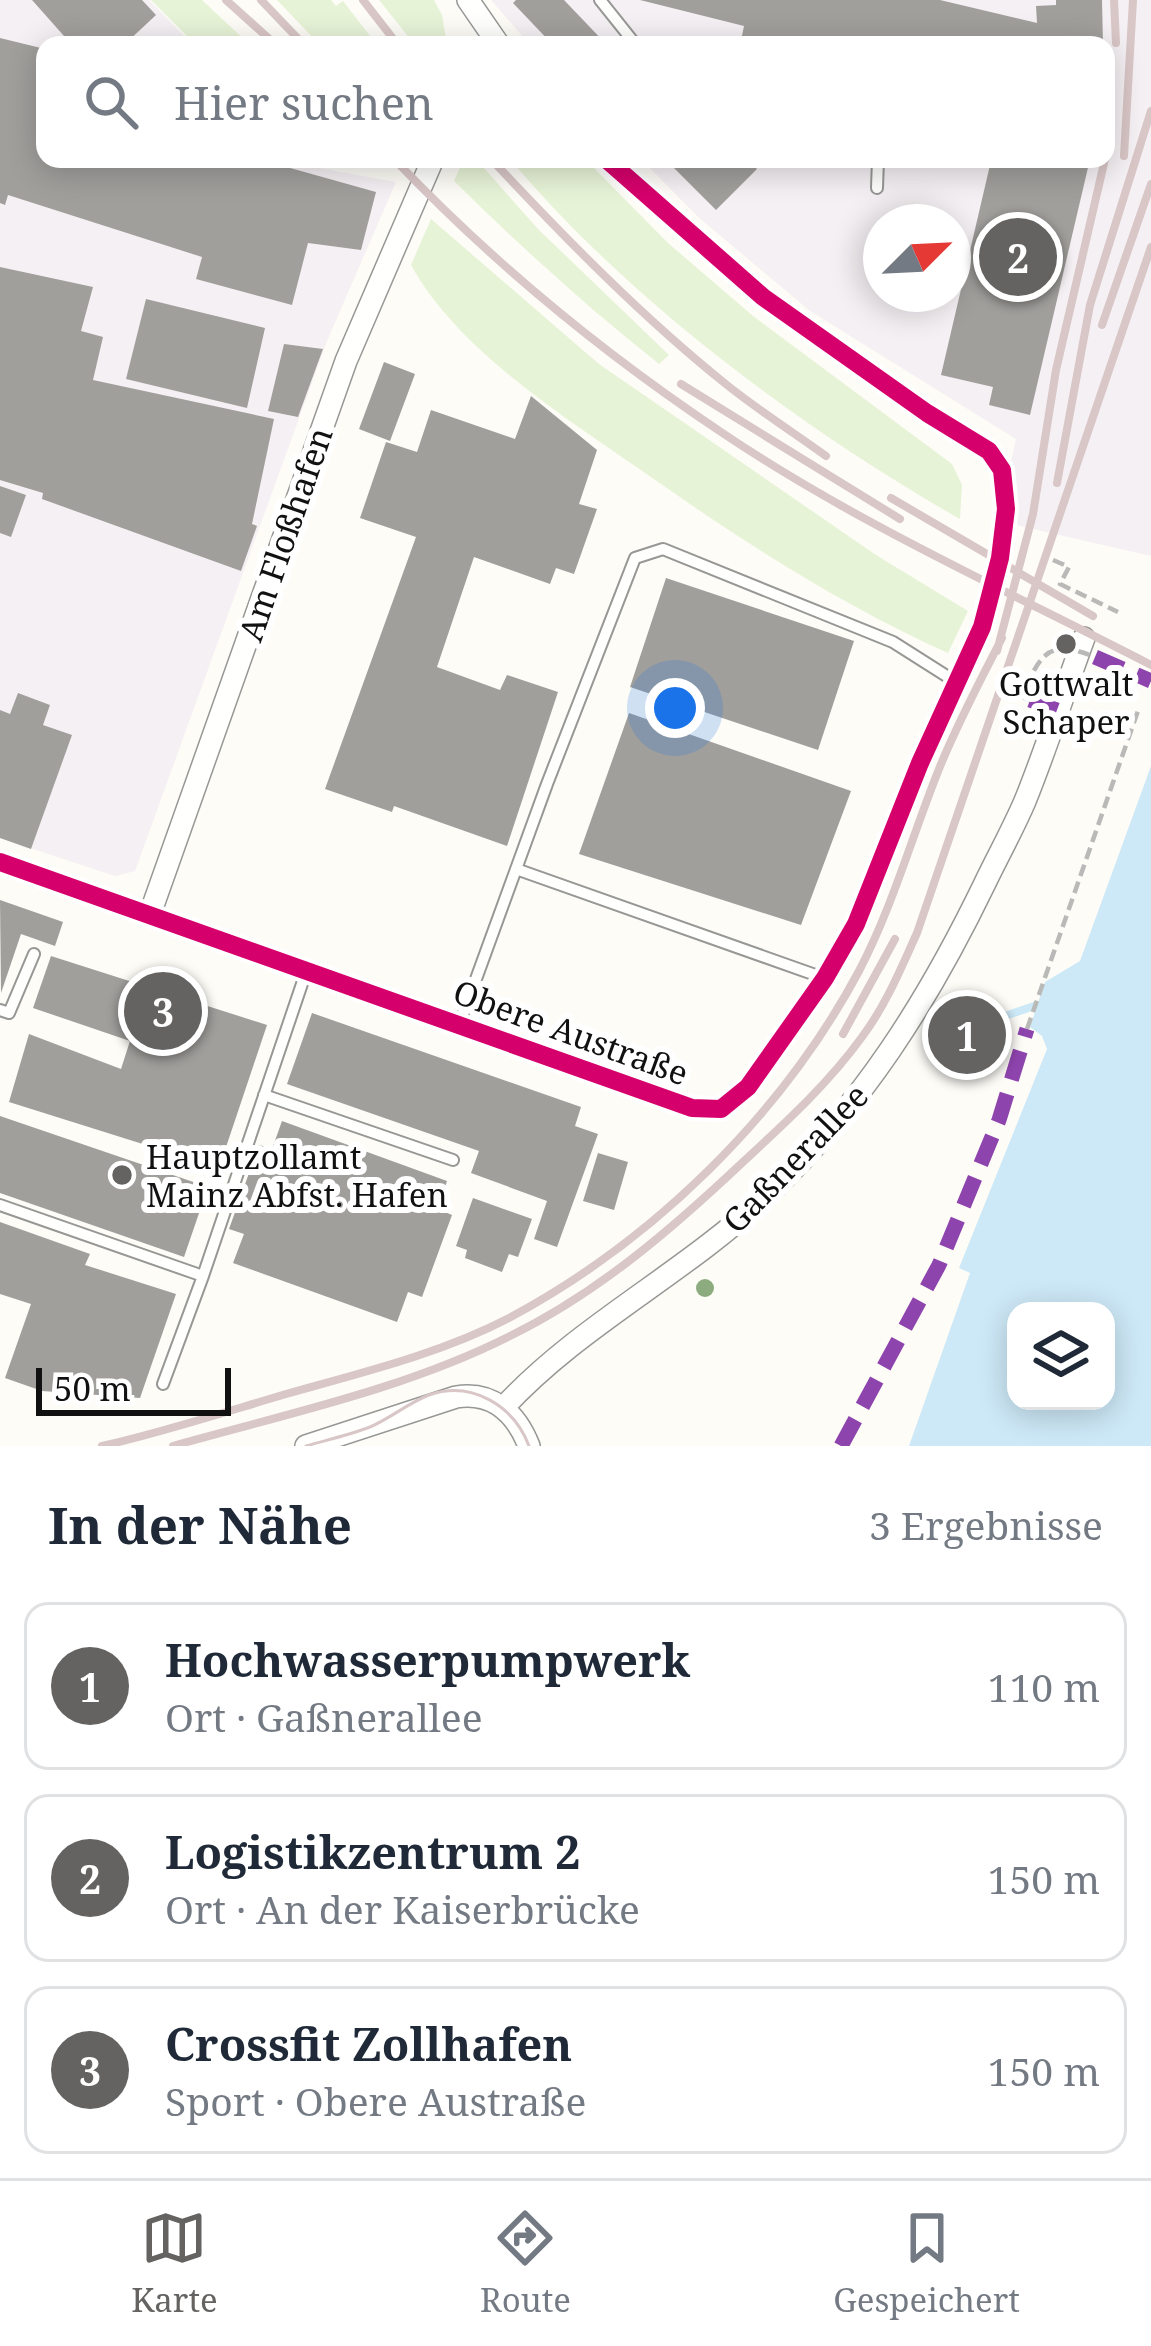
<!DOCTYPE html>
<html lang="de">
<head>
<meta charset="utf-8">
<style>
  body { margin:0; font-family:"Noto Serif",serif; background:#f6f6f7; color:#1f2937 }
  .controls { position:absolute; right:36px; bottom:36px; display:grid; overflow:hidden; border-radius:24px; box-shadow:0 6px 30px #0003 }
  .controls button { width:108px; height:108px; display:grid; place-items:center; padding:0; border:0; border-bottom:3px solid #e0e1e3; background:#fff; color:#1f2937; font:60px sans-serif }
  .compass { position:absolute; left:863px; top:204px; width:108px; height:108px; border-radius:50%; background:#fff; box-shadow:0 6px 30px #0003; rotate:66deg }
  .scale { position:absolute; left:36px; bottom:30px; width:195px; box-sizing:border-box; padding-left:12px; border:6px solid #111; border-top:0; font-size:33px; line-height:42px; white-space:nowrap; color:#111; -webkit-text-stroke:9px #fff; paint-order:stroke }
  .you { position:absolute; left:675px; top:708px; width:42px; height:42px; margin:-30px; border:9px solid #fff; border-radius:50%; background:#1a73e8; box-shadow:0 0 0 18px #1a73e833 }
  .badge { display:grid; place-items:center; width:78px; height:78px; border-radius:50%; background:#646362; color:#fff; font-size:39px; font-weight:700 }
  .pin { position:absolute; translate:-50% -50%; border:6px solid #fff; box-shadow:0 3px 12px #0006 }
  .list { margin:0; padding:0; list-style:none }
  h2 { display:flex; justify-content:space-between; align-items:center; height:156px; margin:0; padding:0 48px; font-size:51px }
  h2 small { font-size:39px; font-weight:400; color:#747a83 }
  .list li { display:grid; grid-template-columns:78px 1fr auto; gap:36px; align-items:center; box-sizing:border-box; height:168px; margin:0 24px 24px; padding:0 24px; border:3px solid #e0e1e3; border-radius:24px }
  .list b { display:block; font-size:45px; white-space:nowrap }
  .list p { margin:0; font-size:39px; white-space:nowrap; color:#747a83 }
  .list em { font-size:39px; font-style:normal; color:#747a83 }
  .icon { flex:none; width:66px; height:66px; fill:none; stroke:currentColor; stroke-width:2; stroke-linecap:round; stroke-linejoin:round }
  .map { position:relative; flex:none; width:1151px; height:1446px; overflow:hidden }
  .search { position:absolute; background:#fff; box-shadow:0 6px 30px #0003; left:36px; right:36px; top:36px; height:132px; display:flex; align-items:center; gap:30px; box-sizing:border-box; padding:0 42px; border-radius:24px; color:#747a83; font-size:45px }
  .sheet { height:732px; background:#fff }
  nav { display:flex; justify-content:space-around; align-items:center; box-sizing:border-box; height:168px; border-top:3px solid #e0e1e3; background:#fff; font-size:33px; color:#747a83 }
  nav a { display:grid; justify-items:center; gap:6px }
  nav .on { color:#646362 }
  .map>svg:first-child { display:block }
  .industrial { fill:#f5f0f3; fill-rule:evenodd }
  .green { fill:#e7f3d7 }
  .water { fill:#cde8f7; fill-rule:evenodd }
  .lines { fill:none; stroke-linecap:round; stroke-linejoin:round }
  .stream { stroke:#cde8f7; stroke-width:8 }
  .building { fill:#a19f9c }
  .lane-casing { stroke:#979795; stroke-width:14 }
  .street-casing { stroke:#979795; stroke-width:24 }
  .path { stroke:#b9b9b8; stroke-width:4.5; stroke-dasharray:12 6; stroke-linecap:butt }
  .lane { stroke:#fffffe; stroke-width:10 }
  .street { stroke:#fffffe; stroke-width:21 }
  .tram { stroke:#d9c6c7; stroke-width:3 }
  .rail { stroke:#d9c6c7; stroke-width:8 }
  .path-bridge { stroke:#b9b9b8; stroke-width:4.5; stroke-dasharray:12 6; stroke-linecap:butt }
  .quiet { stroke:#8e44ad; stroke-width:15; stroke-dasharray:30 15; stroke-linecap:butt }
  .cycleway-casing { stroke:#fff; stroke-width:26 }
  .cycleway { stroke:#d6006c; stroke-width:18 }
  .tree { fill:#8cac80 }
  .poi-dot { fill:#646362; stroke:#fff; stroke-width:4.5 }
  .labels { text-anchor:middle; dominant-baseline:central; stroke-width:12; stroke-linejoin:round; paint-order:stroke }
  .street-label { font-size:33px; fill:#111; stroke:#fff }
  .poi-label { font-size:33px; fill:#111; stroke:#fff }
</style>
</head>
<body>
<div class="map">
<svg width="1151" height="1446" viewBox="0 0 1151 1446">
  <rect width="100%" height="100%" fill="#fdfcf7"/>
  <!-- industrial -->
  <path class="industrial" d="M0,0H149L193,45H45V159H305L313,167L396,182L327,341L135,871L115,876L0,838Z
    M491,0H1151V556L998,521L1016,439L810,311L698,217L641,159H1106V45H530ZM881,222H953V294H881Z"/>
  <!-- green -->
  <path class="green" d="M151,0H202L250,45H196Z
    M277,0H331L336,6L343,1L377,45H320Z
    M379,0H434L442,15L447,45H415Z
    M464,159H476L538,229L669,355L659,364C587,307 520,246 454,181Z
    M510,159H585L668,243L753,316L952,464L962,485L960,519C803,430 626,298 510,159Z
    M431,219L599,364L876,555L968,611L948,653C848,608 754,549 664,486C580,427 461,356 411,265Z"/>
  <!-- water -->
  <path class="water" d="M1151,766V1446H909L970,1273L959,1268L1047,1049L1042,1036L1030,1027L1045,982L1080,961ZM1016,1311H1106V1401H1016Z"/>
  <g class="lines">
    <!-- stream -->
    <path class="stream" d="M999,1018L1037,1005L1043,1007"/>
  </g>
  <!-- building -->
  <path class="building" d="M32,0H142L156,15L124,45H72Z
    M516,0H564L607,45H553L513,3Z
    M640,0H940L1037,23L1036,6L1056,5V0H1102L1103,45H740L744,26Z
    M0,38L45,49V159H258L376,192L361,250L308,243L292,305L196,279L202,257L8,195L5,205L0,203Z
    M665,159H747L757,169L716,210Z
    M974,159H1090L1030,415L989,405L993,387L941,375L990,165Z
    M0,267L93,287L81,331L103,337L93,380L274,419L252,524L257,526L241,571L42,499L43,493L0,480Z
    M146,299L265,328L247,408L126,379Z
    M284,344L323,349L298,417L268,411Z
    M384,362L415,374L390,441L359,429Z
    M531,396L597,450L579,504L597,509L574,574L556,568L550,584L474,557L437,667L500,690L507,675L558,692L507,846L394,806L392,812L325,789L416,537L360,518L386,442L417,452L431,410L515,439Z
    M0,486L26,495L11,537L0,533Z
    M666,578L854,641L818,750L630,687Z
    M18,693L50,705L43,725L72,735L31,849L0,838V710L10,714Z
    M629,713L851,791L801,925L579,854Z
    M0,900L63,922L55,946L21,934L1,993Z
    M51,956L267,1025L219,1168L9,1102L29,1034L121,1069L130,1041L33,1008Z
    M992,1004L1008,1038L941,1067L927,1033Z
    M312,1013L581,1107L575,1126L598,1134L557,1247L534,1239L547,1201L471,1173L479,1151L287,1084Z
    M0,1116L208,1187L184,1257L0,1193Z
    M282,1121L447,1181L438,1209L452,1215L422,1297L408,1292L397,1322L233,1263L244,1234L229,1229L259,1145L272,1149Z
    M598,1153L628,1162L614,1210L583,1201Z
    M473,1198L532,1219L518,1257L509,1254L502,1272L465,1258L467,1250L456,1246Z
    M0,1222L90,1254L85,1265L176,1294L140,1398L42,1391L5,1378L31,1304L0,1294Z"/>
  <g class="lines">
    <!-- lane casing -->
    <g class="lane-casing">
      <path id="lane" d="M600,0L636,45
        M877,188L878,159
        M516,869L824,978
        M0,1010L9,1013L34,954
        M460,1023L547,784L635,558L663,549L893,642L956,682
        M264,1095L453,1160
        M0,1205L203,1276L306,972
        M163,1384L203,1276"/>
    </g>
    <!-- street casing -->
    <g class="street-casing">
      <path id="street" d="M468,0L499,45
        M0,862L692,1108L721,1109L748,1087L825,978L856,924L920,763L982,627L1000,558L1006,509L1002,470L989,451L927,413L763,297L606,159
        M150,914L346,361L433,159
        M503,1408C578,1326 684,1274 766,1196C862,1106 928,1001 985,883C998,856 1013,829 1025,801C1047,747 1064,692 1084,638
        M306,1446L456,1397C492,1391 516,1413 529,1446"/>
    </g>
    <!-- path -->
    <path class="path" d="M1053,560L1069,567L1060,584L1118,612
      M1022,697L1030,700
      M1078,719L1128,738
      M1027,1029L1139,708"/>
    <!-- lane -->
    <use href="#lane" class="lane"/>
    <!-- street -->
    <use href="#street" class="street"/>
    <!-- tram -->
    <path class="tram" d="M306,1446C327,1440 349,1435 370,1427C391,1418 408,1403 429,1395C472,1380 514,1406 529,1446"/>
    <!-- rail -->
    <path class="rail" d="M226,0L276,45
      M261,0L304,45
      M363,0L398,45
      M1114,0L1116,43
      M1124,156L1133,0
      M394,159C494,264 604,354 724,434C858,524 1008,591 1151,665
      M491,159C565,238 642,317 727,385C758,410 793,432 826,456
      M1102,325L1151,184
      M681,384L900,519
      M1057,483L1090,305L1151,111
      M891,498L1093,616
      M997,651L1033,514L1056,370L1105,159
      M843,1034L895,939
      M102,1446C164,1432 225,1412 286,1394C360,1373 440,1354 509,1318C653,1241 782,1115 859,971C893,906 912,836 939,769C957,724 980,681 1002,638
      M173,1446C286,1414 405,1389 510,1336C598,1293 672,1229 743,1162C785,1123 828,1084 862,1037C886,1005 901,968 917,933L1151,247"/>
    <!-- path-bridge -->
    <path class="path-bridge" d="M1026,687C1043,648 1054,641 1095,657"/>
    <!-- quiet -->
    <path class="quiet" d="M1095,657L1151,681
      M1030,700L1057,710
      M841,1446L939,1265L999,1120L1027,1029"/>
    <!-- cycleway casing -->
    <g class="cycleway-casing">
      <path id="cycleway" d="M0,862L692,1108L721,1109L748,1087L825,978L856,924L920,763L982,627L1000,558L1006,509L1002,470L989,451L927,413L763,297L606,159"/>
    </g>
    <!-- cycleway -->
    <use href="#cycleway" class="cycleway"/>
  </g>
  <!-- trees -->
  <circle class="tree" cx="705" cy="1288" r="9"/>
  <!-- markers -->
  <g class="poi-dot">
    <circle cx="1066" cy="644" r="12"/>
    <circle cx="122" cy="1175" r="12"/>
  </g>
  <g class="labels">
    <!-- street labels -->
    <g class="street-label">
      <text transform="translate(285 534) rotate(-71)">Am Floßhafen</text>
      <text transform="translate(571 1032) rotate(20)">Obere Austraße</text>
      <text transform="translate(795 1158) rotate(-46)">Gaßnerallee</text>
    </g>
    <!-- poi labels -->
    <g class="poi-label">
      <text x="1066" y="683">Gottwalt<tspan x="1066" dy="38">Schaper</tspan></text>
      <text x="146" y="1156" text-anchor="start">Hauptzollamt<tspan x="146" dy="38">Mainz Abfst. Hafen</tspan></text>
    </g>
  </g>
</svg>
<div class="controls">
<button><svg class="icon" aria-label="layers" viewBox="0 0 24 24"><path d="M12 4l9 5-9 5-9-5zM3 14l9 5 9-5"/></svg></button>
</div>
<svg class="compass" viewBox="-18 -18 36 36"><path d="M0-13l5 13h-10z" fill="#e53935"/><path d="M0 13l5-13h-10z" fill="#747a83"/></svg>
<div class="scale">50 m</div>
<div class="you"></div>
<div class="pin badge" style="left:967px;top:1035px">1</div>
<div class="pin badge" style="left:1018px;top:257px">2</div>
<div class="pin badge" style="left:163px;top:1011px">3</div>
<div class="search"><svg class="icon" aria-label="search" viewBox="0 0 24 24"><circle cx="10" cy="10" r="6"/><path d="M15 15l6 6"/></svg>Hier suchen</div>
</div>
<section class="sheet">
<h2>In der Nähe<small>3 Ergebnisse</small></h2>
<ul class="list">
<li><span class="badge">1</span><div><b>Hochwasserpumpwerk</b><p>Ort · Gaßnerallee</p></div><em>110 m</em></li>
<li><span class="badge">2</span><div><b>Logistikzentrum 2</b><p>Ort · An der Kaiserbrücke</p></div><em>150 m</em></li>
<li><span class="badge">3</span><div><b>Crossfit Zollhafen</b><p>Sport · Obere Austraße</p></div><em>150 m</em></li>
</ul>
</section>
<nav>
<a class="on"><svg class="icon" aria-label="map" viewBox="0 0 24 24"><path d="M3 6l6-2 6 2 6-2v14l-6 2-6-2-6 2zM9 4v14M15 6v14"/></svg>Karte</a>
<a><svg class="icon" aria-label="directions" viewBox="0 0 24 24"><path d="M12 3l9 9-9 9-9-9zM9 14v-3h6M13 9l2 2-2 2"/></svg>Route</a>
<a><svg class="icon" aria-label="saved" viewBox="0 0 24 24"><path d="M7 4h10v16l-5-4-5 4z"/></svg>Gespeichert</a>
</nav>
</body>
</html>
